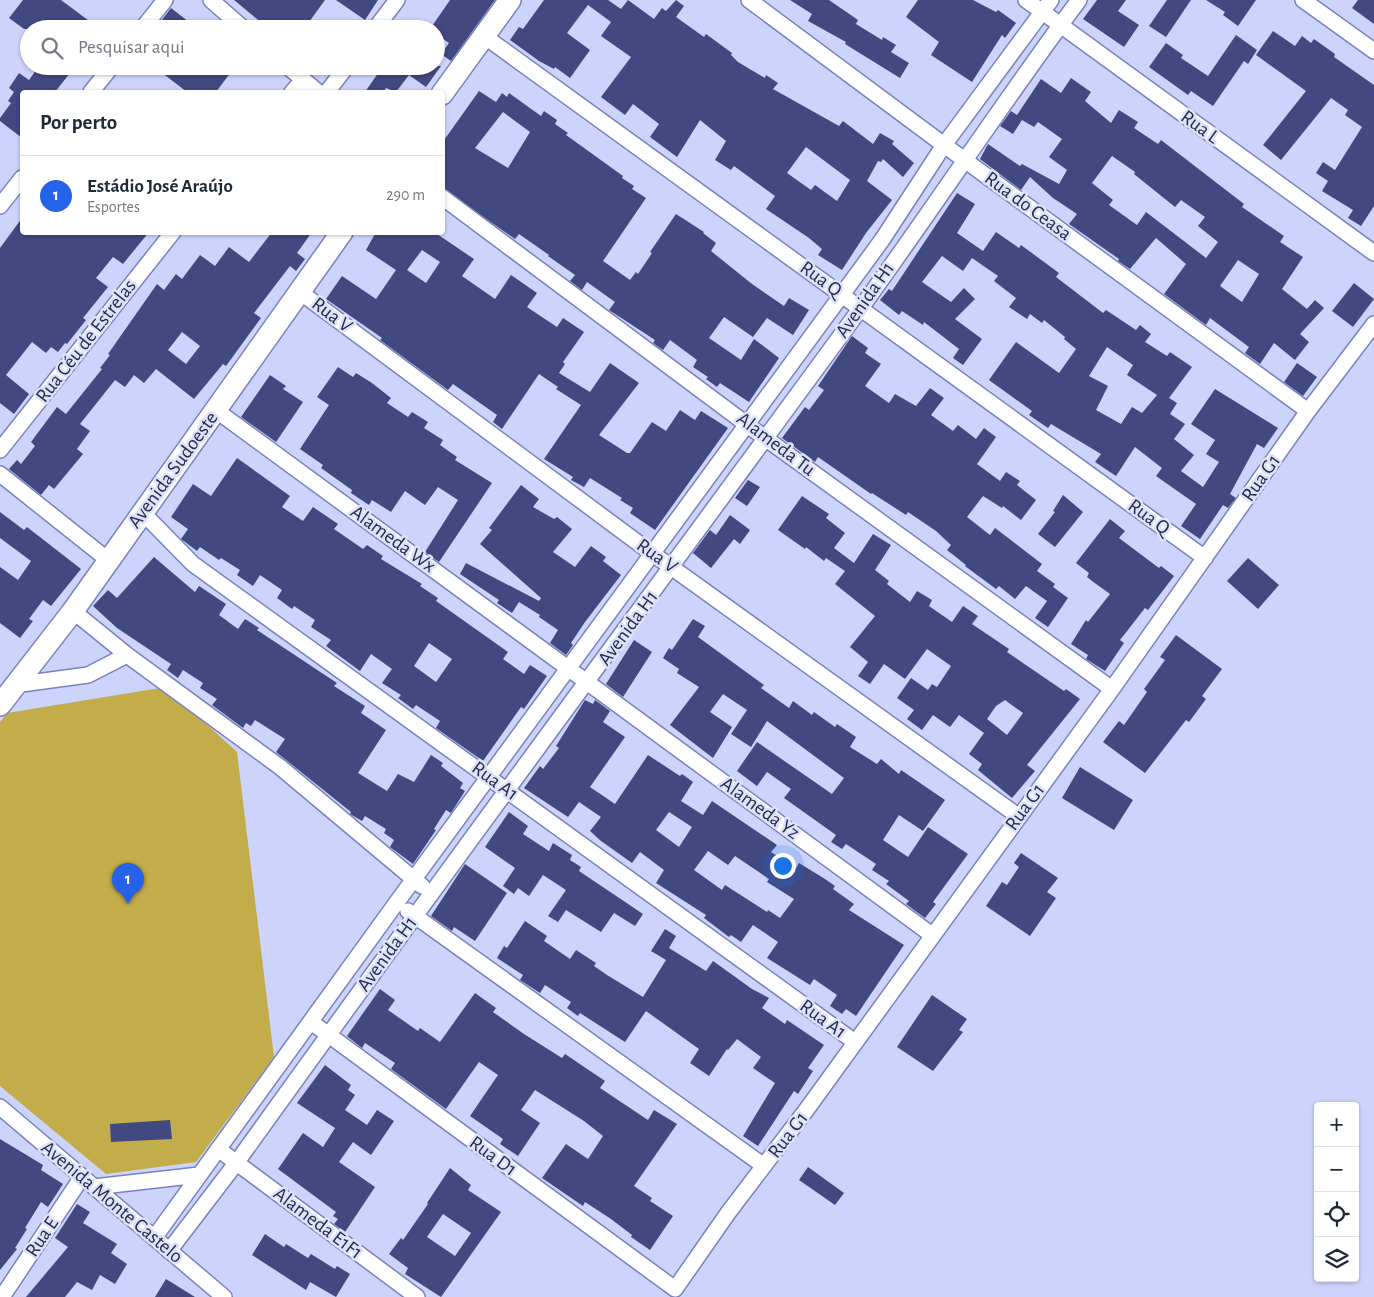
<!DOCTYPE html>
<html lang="pt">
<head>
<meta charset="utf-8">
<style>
  body { margin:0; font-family:"Alegreya Sans",sans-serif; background:#f6f6f7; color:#1f2937 }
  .controls { position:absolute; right:15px; bottom:15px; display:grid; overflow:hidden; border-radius:5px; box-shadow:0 1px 4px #0004 }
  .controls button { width:45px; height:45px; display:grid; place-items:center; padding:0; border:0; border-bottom:1px solid #e0e1e3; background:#fff; color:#1f2937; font:25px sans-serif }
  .you { position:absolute; left:782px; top:865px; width:18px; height:18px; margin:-12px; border:4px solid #fff; border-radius:50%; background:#1a73e8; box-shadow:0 0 0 8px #1a73e833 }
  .badge { display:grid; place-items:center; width:32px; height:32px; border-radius:50%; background:#2563eb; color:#fff; font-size:16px; font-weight:700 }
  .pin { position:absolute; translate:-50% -41px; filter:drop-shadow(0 1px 2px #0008) }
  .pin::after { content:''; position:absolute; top:26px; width:18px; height:15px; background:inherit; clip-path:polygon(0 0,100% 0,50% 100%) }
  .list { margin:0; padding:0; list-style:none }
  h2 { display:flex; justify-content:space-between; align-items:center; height:65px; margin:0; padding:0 20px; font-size:21px }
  h2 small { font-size:16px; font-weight:400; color:#747a83 }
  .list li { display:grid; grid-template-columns:32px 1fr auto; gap:15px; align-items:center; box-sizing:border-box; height:80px; padding:0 20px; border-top:1px solid #e0e1e3 }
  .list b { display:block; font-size:19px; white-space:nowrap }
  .list p { margin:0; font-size:16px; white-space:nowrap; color:#747a83 }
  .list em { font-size:16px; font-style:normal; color:#747a83 }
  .icon { flex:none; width:28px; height:28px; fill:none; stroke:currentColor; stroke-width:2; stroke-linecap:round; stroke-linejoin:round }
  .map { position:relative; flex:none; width:1374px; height:1297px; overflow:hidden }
  .search { position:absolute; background:#fff; box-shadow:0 1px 4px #0004; left:20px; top:20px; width:425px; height:55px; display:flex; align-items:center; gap:12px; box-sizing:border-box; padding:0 18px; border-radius:28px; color:#747a83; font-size:19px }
  .panel { position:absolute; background:#fff; box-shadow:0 1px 4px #0004; left:20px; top:90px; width:425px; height:145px; border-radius:5px }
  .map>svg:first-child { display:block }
  .grass { fill:#c3ad4b }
  .building { fill:#424880; fill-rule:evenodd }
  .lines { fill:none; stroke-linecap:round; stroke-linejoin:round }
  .street-casing { stroke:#7982bf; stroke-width:18 }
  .secondary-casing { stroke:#7982bf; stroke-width:24 }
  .street { stroke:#fff; stroke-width:15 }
  .secondary { stroke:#fff; stroke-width:21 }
  .labels { text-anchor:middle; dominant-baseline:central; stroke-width:5; stroke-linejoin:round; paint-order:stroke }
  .street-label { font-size:20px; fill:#272b44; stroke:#dce2fc }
</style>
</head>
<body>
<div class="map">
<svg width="1374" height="1297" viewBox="0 0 1374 1297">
  <rect width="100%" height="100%" fill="#ccd4fb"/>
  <!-- grass -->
  <path class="grass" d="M166,687L237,752L274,1057L196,1162L106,1174L0,1086V722L7,713Z"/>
  <!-- building -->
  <path class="building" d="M23,0H61L100,29H59L51,23L46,29H24L9,18Z
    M234,0H325L304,29H283L275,24L269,29Z
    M336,0H378L365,20Z
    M450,0H495L451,61L441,54L449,43L436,34V29H430Z
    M544,0H608L621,9L628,0L654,19L662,8L666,11L676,0L684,6L676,17L704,37L706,34L732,53L731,55L738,62L765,78L766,75L778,83L773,89L839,126L843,121L873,144L880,133L894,141L892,144L914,163L903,177L883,159L881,162L878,161L867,181L892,200L866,233L842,270L818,255L822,249L809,238L766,209L775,196L734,166L731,170L715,160L726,141L700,120L677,157L650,137L659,124L633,104L625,115L601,97L631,57L601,36L611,22L588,5L567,33L590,50L570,78L555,67L554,69L539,61L510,40L519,27L523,29ZM806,147L850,180L837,201L815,185L811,190L787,173Z
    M790,0H829L858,20L856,24L882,40L883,37L896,45L891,52L909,63L900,78L845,44L846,42L808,21L812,14Z
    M918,0H973L996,12L998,10L1016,23L1005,38L1002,35L972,82L931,55L939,42L906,17Z
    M1097,0H1126L1118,11L1139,25L1124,47L1083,19Z
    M1167,0H1191L1166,37L1149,26Z
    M1206,0H1256L1238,26L1223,15L1225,12Z
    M1358,0H1374V24L1352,8Z
    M171,8L198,29H155Z
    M1273,31L1295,46L1302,36L1311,43L1314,39L1335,54L1334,57L1374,85V206L1361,226L1348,218L1353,210L1322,191L1328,181L1316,173L1323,162L1335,170L1362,127L1345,115L1348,110L1331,98L1281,160L1263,145L1306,91L1256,55Z
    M1236,35L1257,50L1248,64L1244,61L1213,106L1191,91L1188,95L1149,67L1166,43L1183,55L1181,58L1208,76Z
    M39,66H61L70,73L55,92H22V138L0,121V118L11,103L8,101L14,92L9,88L19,73L29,80Z
    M153,66H224L231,72L216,92H187Z
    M383,66H441L426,87L409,75L396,92L386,88L383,92H365Z
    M1071,78L1091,92L1085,101L1111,123L1119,110L1138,122L1134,128L1158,144L1161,140L1244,204L1242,207L1284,236L1280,242L1303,257L1282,289L1307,309L1315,300L1324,308L1300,334L1309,342L1295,360L1274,343L1260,364L1245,353L1249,347L1210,318L1206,325L1164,294L1186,264L1156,238L1130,269L1118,261L1119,259L1069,224L1077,214L1053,198L1030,177L1021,190L980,159L988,144L1020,166L1022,164L1059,184L1067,170L1049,157L1062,139L1038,122L1034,127L1022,120L1013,134L1000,126L1011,111L1017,115L1041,79L1061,93ZM1112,156L1135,172L1134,174L1175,207L1181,200L1205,217L1198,226L1218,242L1206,258L1146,212L1137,225L1109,205L1113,200L1092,183ZM1238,260L1259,274L1242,302L1220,286Z
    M479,91L496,102L502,93L507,97L509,93L541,116L544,111L557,120L555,124L568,133L566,135L623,176L622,178L634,186L632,189L646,198L603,261L630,280L636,272L638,274L652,253L650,252L676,214L704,232L703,233L716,243L711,251L752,284L784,306L789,298L809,310L793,335L767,318L753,337L724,317L709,338L741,360L754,339L779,358L749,402L720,383L717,387L706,379L708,377L693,367L697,360L670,340L663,350L660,348L653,343L655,340L609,310L615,302L587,282L582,290L570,281L575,275L548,256L549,255L519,234L515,239L442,188V143ZM503,112L530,132L508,168L475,148Z
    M957,193L975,204L957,233L983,251L996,232L1019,248L1021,245L1059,273L1056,277L1103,313L1106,310L1136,330L1140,325L1151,334L1145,342L1167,356L1170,352L1192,367L1169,398L1177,403L1170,414L1185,424L1174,439L1194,455L1181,471L1203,487L1219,462L1206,454L1215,440L1191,424L1215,389L1278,428L1264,448L1257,444L1230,494L1236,498L1228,508L1223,505L1200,539L1181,526L1196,504L1156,476L1162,468L1135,447L1116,476L1095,462L1101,454L1051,424L1048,428L1029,415L1032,411L989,380L1016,342L1059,373L1076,349L1064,339L1065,337L1044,320L1042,323L1030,314L1027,319L1009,307L1016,298L994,281L998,276L972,258L963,271L942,256L922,282L951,302L964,288L975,299L955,319L982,339L963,365L953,358L959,349L924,322L923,325L902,311L899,315L880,300L889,289L892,291ZM1107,347L1133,365L1127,375L1157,395L1142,413L1132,407L1121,424L1096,410L1108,386L1089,376Z
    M22,218V232H149L123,264L113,257L96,278L108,287L83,318L86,320L67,344L65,343L58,352L51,347L46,353L32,342L6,375L29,394L14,414L0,403V248Z
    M272,232H312L297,253L305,259L296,271L290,266L254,313L261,318L226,366L223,364L194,399L156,369L144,383L134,375L125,387L115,380L80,424L90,431L77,449L83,454L54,489L49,485L41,495L9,469L17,460L21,464L35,446L31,442L57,407L66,414L102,369L100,368L110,355L108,354L157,284L164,290L176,274L182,279L200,255L215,266L229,247L249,262ZM182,332L200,346L186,364L168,350Z
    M376,232H434L474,259L462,276L495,299L511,275L537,293L527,307L557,327L563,318L584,332L563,362L565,364L559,373L590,392L610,363L639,383L599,435L627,453H630L652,422L666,431L680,410L695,420L701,411L728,428L655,530L630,513L633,508L620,500L622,498L590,478L584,487L571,480L573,477L544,459L581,405L556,389L558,387L539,374L502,429L493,422L497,415L453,384L448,390L380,340L382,338L326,299L342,276L376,299L396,270L366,250ZM422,250L440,262L426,283L407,270Z
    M1354,283L1374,299L1353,327L1332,311Z
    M852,336L868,348L865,353L881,364L865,386L889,403L895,394L916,406L930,388L944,398L931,415L953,431L958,425L976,439L984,428L996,437L977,464L1000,481L1006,472L1020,481L1017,485L1036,500L1021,520L1003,506L1002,508L983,496L967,517L990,535L995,528L1042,564L1037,571L1055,584L1053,587L1068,598L1048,627L1035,618L1047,601L1026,586L1015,599L999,586L996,589L965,566L966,565L947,550L951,545L936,531L908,512L906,515L872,493L871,494L818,457L815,462L782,438L805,407L809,410L824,390L818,386Z
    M1297,363L1317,377L1303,396L1284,382Z
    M338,367L353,377L356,373L372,383L391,398L387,403L408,417L412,412L428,422L424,428L443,440L440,445L457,457L455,460L492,483L439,562L425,552L458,500L438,487L425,505L405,491L391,512L372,500L369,505L351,493L352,490L321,468L323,465L300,449L329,405L317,397Z
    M270,375L286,386L283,389L303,402L276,442L241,417Z
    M237,458L290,496L282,507L303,521L313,507L338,524L334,529L363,549L367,545L383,556L381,559L422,584L420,586L438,598L436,601L508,652L503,659L524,674L530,665L547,676L524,709L521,707L483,761L436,728L440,721L416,705L413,709L398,698L401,695L382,683L392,669L371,654L360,671L326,646L331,640L311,627L315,620L294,606L292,609L277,598L282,590L260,575L253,586L237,575L240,570L221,558L219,560L200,547L197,551L181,539L188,529L171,517L193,484L211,496ZM429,643L452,659L436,682L414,666Z
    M748,480L760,487L747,506L735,498Z
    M521,485L539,499L533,507L554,519L557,517L572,529L553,552L575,567L591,546L606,557L603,561L621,575L585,622L571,643L573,645L566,655L550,643L558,630L539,617L540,615L519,602L512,613L497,603L499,600L460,574L466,563L539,601L541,598L480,544L492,530L489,528Z
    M1063,495L1083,512L1055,547L1038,534L1055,512L1053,511Z
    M802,496L829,514L826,518L845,533L834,548L854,563L873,534L891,545L875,570L889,581L887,584L910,602L917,591L932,600L929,606L952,622L963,606L978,616L972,624L1009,649L1007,652L1064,691L1066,689L1080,699L1027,765L1035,771L1012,798L978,770L982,764L969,754L984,733L959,715L950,727L933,715L922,730L907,719L914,710L897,698L911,678L928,690L932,684L937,687L951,666L927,649L905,679L884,664L870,684L858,676L868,662L850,647L875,616L835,584L845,571L826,558L824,561L806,547L805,549L778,530ZM1005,700L1023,713L1007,735L987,719L996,706Z
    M0,512L24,530L27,527L81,569L51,606L43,600L29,619L33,621L20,638L0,623V567L18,580L31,561L0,538Z
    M730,515L750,530L740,544L734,539L711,568L693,553L710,530L716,535Z
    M1110,519L1125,531L1119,538L1159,568L1161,566L1174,576L1148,610L1145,608L1120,640L1124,643L1105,671L1086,659L1088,655L1071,644L1086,620L1088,622L1110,594L1092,581L1087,577L1089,573L1076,563Z
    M154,557L195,592L199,586L226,604L219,615L238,629L245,619L259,628L257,630L337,683L334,686L365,706L361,713L386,730L358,773L387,791L398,774L414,782L431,755L443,763L441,766L463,783L460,788L465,791L451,813L446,810L434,829L436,830L413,864L390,847L394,840L384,833L386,829L365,816L362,821L350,814L351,812L276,752L285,739L255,720L251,726L246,723L243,728L212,705L217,699L200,688L203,683L183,670L178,678L167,670L171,664L117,628L93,606L108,590L117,598Z
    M1248,558L1279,585L1258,609L1227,581Z
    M693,619L705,626L698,637L764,685L761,688L789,708L793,701L812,715L814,712L835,727L837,724L856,737L850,747L877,764L881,759L899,774L901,770L945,800L923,831L899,815L883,840L908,857L928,827L968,854L933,902L936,904L925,918L906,904L909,901L886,884L889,881L872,870L876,864L846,844L842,849L831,842L836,835L784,798L791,789L767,772L757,786L737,771L757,742L832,794L844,778L767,721L751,747L731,734L747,710L723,694L710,712L732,727L713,758L670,725L699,687L677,673L679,669L663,658L669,648L672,650Z
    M1176,635L1222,669L1202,696L1206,699L1189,722L1186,720L1145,773L1103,742L1119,721L1124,725L1147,692L1144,689L1165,660L1160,657Z
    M634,640L652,652L623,697L606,684Z
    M585,700L593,704L595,700L610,711L603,722L625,737L590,787L615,804L648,755L680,776L682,774L693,782L681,801L703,815L712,801L777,845L771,852L796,868L799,863L825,879L835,886L833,889L854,904L849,910L904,945L856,1016L846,1009L842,1014L830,1006L837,995L814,979L810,985L767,958L778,942L753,925L741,942L731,935L729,937L704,918L706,915L656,883L664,870L640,852L632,863L601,841L590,831L601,817L579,802L568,817L524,788L540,766L543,769L559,748L556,746ZM669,812L692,827L679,847L656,830ZM708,851L728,865L735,856L769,879L767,882L794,899L780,918L768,910L767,912L725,885L722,890L694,870Z
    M1080,767L1133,800L1114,830L1062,798Z
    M509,812L528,826L523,834L549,851L553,843L572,855L570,860L581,867L579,871L643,914L635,926L614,913L601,932L566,910L558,922L548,916L566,890L543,875L529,896L518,888L514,894L503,886L515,868L485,847Z
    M1021,853L1058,878L1047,892L1056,898L1030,936L986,906L1002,882L1007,885L1019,867L1014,863Z
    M465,864L507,893L475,941L454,927L452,931L431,916Z
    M525,921L547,936L544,941L570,959L576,950L596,963L594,966L607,975L643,997L666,960L651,951L665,929L676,936L669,948L706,971L713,961L752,989L769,998L762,1008L785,1024L787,1020L824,1045L808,1068L813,1071L798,1094L794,1091L758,1146L743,1136L775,1083L753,1068L761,1057L737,1039L728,1050L727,1049L709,1076L690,1063L699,1049L646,1011L625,1042L580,1013L578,1016L567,1008L571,1002L545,985L540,993L520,980L523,975L497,958L504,946L507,948Z
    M380,989L395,1000L388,1010L418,1031L420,1028L440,1042L475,993L496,1008L493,1012L524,1034L562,1058L565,1054L605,1081L600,1088L648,1120L654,1110L677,1124L634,1186L652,1198L650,1201L673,1216L650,1250L631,1237L632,1235L611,1219L585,1202L583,1206L542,1178L566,1144L588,1159L603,1136L584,1121L535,1090L521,1110L540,1123L518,1156L500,1144L503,1139L470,1116L498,1075L479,1062L446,1109L391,1069L395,1063L365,1043L362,1048L347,1036Z
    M932,995L967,1019L959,1030L963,1032L933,1071L897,1047Z
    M325,1065L351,1085L348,1090L355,1095L345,1110L367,1125L377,1110L394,1121L371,1155L353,1142L339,1162L375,1187L345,1232L334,1224L338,1219L333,1216L336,1212L278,1169L303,1133L323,1147L335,1128L297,1103Z
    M170,1120L172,1139L111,1142L110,1124Z
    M0,1139L43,1165L41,1170L63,1184L48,1207L41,1202L25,1228L27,1229L15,1248L17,1249L0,1270Z
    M808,1167L844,1193L835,1205L799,1180Z
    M450,1168L471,1185L468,1190L501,1212L441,1297L405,1274L408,1268L389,1254L401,1238L403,1240L428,1204L427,1203ZM443,1214L471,1233L455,1256L427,1237Z
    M77,1204L90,1212L83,1223L117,1244L111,1253L127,1264L115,1284L100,1275L92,1290L77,1282L65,1297H26L68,1247L55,1238Z
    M265,1234L284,1247L286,1244L308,1258L311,1254L335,1269L337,1266L350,1274L336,1297L310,1282L306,1290L252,1255Z
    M166,1279L195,1297H155Z"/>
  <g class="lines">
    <!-- street casing -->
    <g class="street-casing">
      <path id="street" d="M211,0L244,29
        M749,0L944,145L1308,411
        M1026,0L1374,253
        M1303,0L1374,51
        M142,29L165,0
        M375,29L397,0
        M484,36L1205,558
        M287,66L318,92
        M91,92L112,66
        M292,92L303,80
        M327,92L347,66
        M442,197L765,438L1112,689
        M0,206L22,178
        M300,292L653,554L1018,816
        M217,411L932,935
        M0,450L173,232
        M0,474L108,560
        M142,512L193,564L855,1042
        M73,611L127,655L280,767L422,886
        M14,685L88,675L127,655
        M408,911L764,1166
        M311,1022L675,1289L728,1213L807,1109L1112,689L1308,411L1374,324
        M0,1107L224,1297
        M218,1149L417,1297
        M94,1187L199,1175
        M154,1238L397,902L882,240L944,145L1051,0
        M169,1251L237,1162C441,877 651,595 858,312C933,209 1003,102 1079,0
        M2,1297L82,1177"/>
    </g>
    <!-- secondary casing -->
    <g class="secondary-casing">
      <path id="secondary" d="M442,94L510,0
        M0,705L73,611L342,232"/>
    </g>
    <!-- street -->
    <use href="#street" class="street"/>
    <!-- secondary -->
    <use href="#secondary" class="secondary"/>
  </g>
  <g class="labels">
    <!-- street labels -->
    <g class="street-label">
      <text transform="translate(1200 127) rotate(36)">Rua L</text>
      <text transform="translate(1028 206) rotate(36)">Rua do Ceasa</text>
      <text transform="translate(821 279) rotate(36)">Rua Q</text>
      <text transform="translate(865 300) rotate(-55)">Avenida H1</text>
      <text transform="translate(332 315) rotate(37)">Rua V</text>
      <text transform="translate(86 341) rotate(-52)">Rua Céu de Estrelas</text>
      <text transform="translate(776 444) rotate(37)">Alameda Tu</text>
      <text transform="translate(173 470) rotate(-54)">Avenida Sudoeste</text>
      <text transform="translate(1261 478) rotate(-55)">Rua G1</text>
      <text transform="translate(1149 517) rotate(36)">Rua Q</text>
      <text transform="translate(393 539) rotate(36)">Alameda Wx</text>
      <text transform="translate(657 556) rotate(35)">Rua V</text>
      <text transform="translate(628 628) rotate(-54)">Avenida H1</text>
      <text transform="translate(495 781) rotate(36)">Rua A1</text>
      <text transform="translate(1025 807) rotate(-54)">Rua G1</text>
      <text transform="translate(760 808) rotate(36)">Alameda Yz</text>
      <text transform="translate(387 954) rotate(-54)">Avenida H1</text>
      <text transform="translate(823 1019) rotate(36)">Rua A1</text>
      <text transform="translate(788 1135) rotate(-53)">Rua G1</text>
      <text transform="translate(493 1156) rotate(36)">Rua D1</text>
      <text transform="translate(112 1202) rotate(40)">Avenida Monte Castelo</text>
      <text transform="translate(318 1223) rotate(37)">Alameda E1F1</text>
      <text transform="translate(42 1237) rotate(-56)">Rua E</text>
    </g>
  </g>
</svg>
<div class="controls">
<button>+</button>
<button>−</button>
<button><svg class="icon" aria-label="locate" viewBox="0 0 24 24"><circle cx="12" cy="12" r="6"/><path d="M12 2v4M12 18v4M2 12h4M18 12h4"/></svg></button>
<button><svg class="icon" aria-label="layers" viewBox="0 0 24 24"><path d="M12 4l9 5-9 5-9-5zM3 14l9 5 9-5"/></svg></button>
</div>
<div class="you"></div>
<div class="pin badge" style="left:128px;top:904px">1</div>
<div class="search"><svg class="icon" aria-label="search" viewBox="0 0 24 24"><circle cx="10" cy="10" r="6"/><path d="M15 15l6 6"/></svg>Pesquisar aqui</div>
<section class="panel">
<h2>Por perto<small></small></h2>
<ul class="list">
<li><span class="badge">1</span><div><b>Estádio José Araújo</b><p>Esportes</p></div><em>290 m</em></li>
</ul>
</section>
</div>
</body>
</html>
